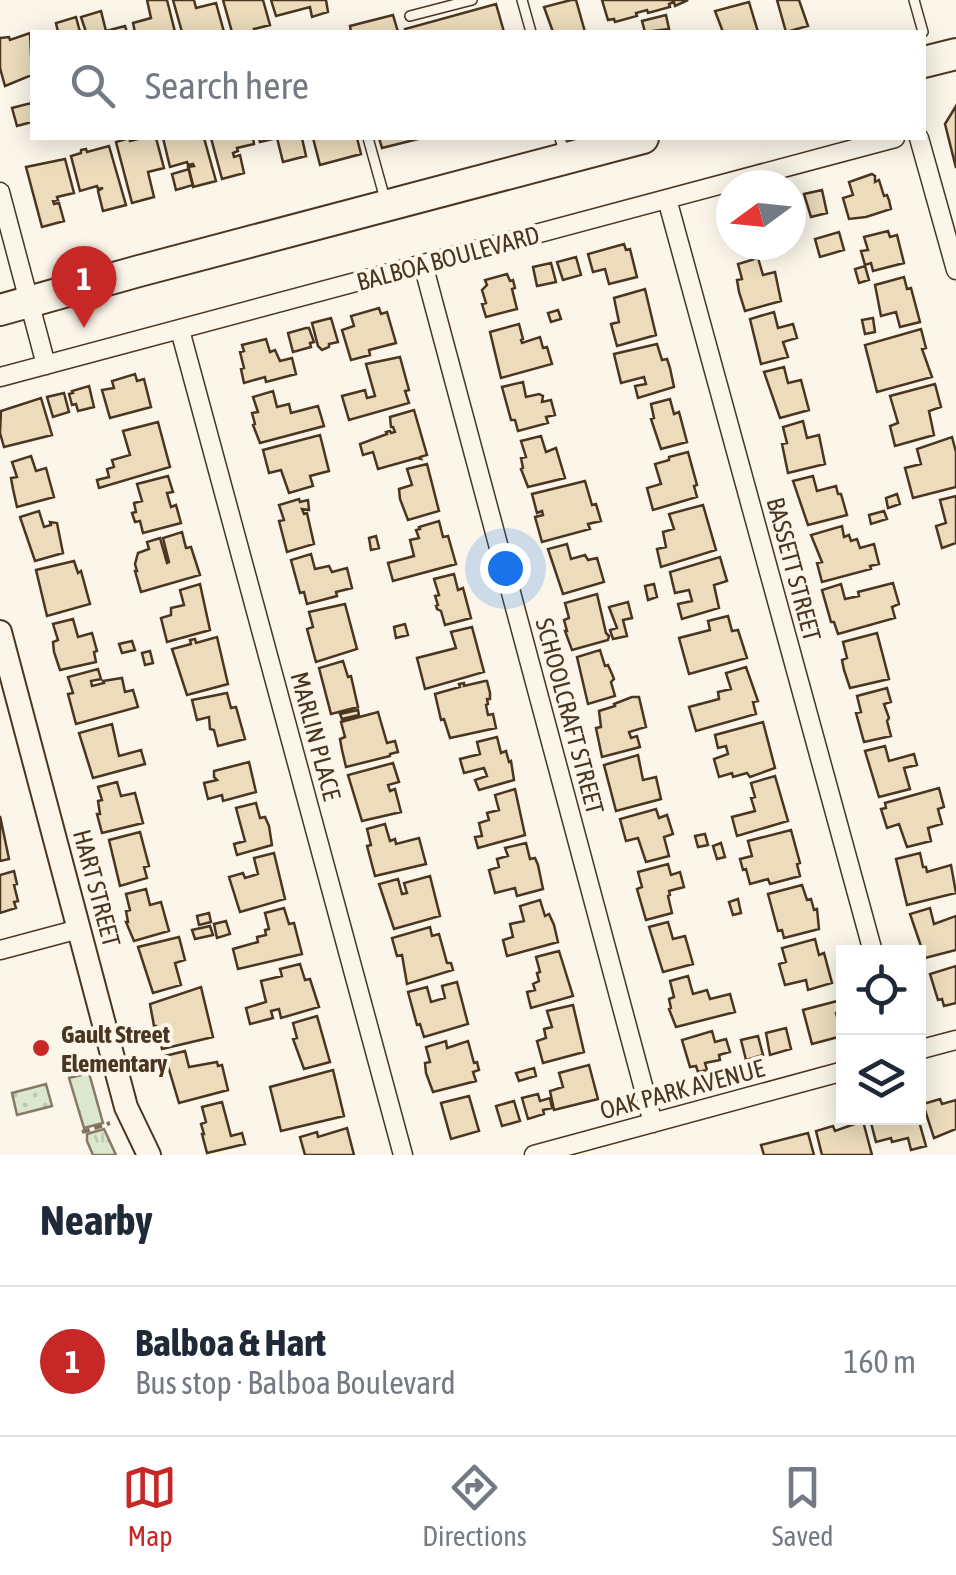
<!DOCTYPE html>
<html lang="en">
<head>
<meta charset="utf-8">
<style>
  body { margin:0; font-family:"Asap Condensed",sans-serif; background:#f6f6f7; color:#1f2937 }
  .controls { position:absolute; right:30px; bottom:30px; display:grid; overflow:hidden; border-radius:0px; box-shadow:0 5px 25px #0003 }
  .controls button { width:90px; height:90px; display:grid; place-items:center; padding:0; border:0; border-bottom:2px solid #e0e1e3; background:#fff; color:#1f2937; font:50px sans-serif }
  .compass { position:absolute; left:716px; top:170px; width:90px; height:90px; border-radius:50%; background:#fff; box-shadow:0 5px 25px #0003; rotate:255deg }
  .you { position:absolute; left:505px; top:568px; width:35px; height:35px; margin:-25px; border:8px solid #fff; border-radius:50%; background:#1a73e8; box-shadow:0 0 0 15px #1a73e833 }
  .badge { display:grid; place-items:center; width:65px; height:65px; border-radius:50%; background:#c62828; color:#fff; font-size:32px; font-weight:700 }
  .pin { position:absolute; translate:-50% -82px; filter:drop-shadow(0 2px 5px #0008) }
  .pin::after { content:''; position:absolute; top:52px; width:35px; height:30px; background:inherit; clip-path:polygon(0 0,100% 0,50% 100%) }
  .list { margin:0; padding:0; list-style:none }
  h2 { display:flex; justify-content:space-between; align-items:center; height:130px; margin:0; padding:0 40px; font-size:42px }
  h2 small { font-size:32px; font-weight:400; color:#747a83 }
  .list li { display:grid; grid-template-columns:65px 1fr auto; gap:30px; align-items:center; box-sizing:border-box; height:150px; padding:0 40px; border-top:2px solid #e0e1e3 }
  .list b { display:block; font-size:38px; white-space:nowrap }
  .list p { margin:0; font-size:32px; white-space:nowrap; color:#747a83 }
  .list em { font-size:32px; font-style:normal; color:#747a83 }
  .icon { flex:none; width:55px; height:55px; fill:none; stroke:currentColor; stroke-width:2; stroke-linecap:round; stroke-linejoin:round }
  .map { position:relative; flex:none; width:956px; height:1155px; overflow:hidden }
  .search { position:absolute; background:#fff; box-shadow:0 5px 25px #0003; left:30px; right:30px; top:30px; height:110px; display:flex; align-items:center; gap:25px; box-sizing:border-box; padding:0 35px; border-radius:0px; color:#747a83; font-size:38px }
  .sheet { height:280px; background:#fff }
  nav { display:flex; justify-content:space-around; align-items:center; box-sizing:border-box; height:140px; border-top:2px solid #e0e1e3; background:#fff; font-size:28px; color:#747a83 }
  nav a { display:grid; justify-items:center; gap:5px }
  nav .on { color:#c62828 }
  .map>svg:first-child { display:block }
  .grass { fill:url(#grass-tufts); stroke:#887966; stroke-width:2.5 }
  .park { fill:url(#park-dots); stroke:#887966; stroke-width:2.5 }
  .building { fill:#ecdcbc; stroke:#4a3520; stroke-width:2.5 }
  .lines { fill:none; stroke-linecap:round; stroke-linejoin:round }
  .service-casing { stroke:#4a3520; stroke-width:12 }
  .minor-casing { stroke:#4a3520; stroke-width:21 }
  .tertiary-casing { stroke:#4a3520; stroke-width:26 }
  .primary-casing { stroke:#4a3520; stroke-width:34 }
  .path { stroke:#7f6f5c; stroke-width:4; stroke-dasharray:8 5; stroke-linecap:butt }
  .service { stroke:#fbf6e9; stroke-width:9 }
  .minor { stroke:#fbf6e9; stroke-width:18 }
  .tertiary { stroke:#fbf6e9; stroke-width:22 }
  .primary { stroke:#fbf6e9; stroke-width:30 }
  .poi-dot { fill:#c62828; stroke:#fbf6e9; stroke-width:4 }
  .labels { text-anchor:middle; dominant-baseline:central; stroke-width:8; stroke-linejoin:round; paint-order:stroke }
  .street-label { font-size:25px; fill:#4a3520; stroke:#fbf6e9 }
  .poi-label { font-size:25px; font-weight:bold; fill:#4a3520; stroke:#fbf6e9; text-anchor:start }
</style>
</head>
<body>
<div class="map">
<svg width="956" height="1155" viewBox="0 0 956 1155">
  <defs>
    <pattern id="grass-tufts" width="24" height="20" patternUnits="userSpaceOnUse" patternTransform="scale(2.5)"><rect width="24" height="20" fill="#dce7d0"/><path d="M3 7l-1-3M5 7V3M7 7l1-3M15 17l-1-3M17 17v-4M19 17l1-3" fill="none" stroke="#bec7b2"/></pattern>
    <pattern id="park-dots" width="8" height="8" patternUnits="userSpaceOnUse" patternTransform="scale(2.5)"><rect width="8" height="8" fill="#dce7d0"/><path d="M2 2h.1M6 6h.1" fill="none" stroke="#bec7b2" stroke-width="1.8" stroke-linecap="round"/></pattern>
  </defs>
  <rect width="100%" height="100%" fill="#fbf6e9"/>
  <!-- grass -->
  <path class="grass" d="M89,1073L103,1123L84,1128L69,1078Z
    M104,1129L116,1155H93L87,1141V1134Z"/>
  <!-- park -->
  <path class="park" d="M46,1084L52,1106L17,1115L12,1093Z"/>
  <!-- building -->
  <path class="building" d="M147,0H167L175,32H135L133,23L151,18Z
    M173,0H194L196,8L216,3L224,32H182Z
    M223,0H263L270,25L254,29L255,32H232Z
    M271,0H326L328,12L312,17L310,7L276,16Z
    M571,0H576L585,32H553L544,7Z
    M602,0H688L675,6L674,2L669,4L670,7L648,13L647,10L636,13L637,16L615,22L614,19L608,20Z
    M777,0H799L808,26L786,32Z
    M749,2L758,32H723L715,11Z
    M496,4L504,32H406L405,29Z
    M101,11L106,31L125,26L127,32H86L81,17Z
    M393,15L398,32H351L350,26Z
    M666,15L669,29L645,32L642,21Z
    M76,17L80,32H58L56,23Z
    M30,33L32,75L5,86L0,68V38L9,37L10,40Z
    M31,103L32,122L17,126L12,108Z
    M956,106V168L945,124Z
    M129,138L130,141L142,138H156L164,168L148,172L154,197L132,203L116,142Z
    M163,138H204L216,181L193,187L188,167L194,166L193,164L188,165L187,162L170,167Z
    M211,138H253L254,144L237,148L238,151L233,153L234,157L240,155L244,173L222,179Z
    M259,138H302L306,156L283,162L277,138L260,142Z
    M313,138H357L361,154L320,165Z
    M379,138H422L382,148Z
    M109,146L126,205L103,211L98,191L103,188L98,189L97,186L80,191L71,156L81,153V150L86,149L87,152Z
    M65,159L74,193L57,197L58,200L53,201L54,204L59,203L64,221L42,227L26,167Z
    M189,169L193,185L176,190L172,174Z
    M872,174L875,176V182L879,180L884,196L887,195L889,200L891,209L866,217L849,219L843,198L853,195L849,182Z
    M822,190L827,213L811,217L804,194Z
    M792,197L799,223L791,225V198Z
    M888,231L890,237L897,235L904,263L873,271L871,263L865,265L861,251L868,250L864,237Z
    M839,232L844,250L820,257L815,239Z
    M624,244L626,250L630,249L637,277L609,284L605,269L593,272L588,254Z
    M576,257L581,275L563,280L557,262Z
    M758,258L763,275L775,272L781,301L745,311L739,292L737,280L742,279L738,264Z
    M551,263L556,282L537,286L533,267Z
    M865,266L869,280L859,283L855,269Z
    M507,274L510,281L513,280L515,288L512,289L517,309L486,317L482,304L486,303L482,290L487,285L485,280Z
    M904,277L907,289L911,288L920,322L900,327L896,312L881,316L875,285Z
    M645,289L656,335L617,346L611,324L619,322L614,298Z
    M379,308L381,314L387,312L396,343L369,350L370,355L351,360L342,330L354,326L351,316Z
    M558,310L561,319L551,322L548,313Z
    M774,312L778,328L793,324L797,338L783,342L788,357L761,364L750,319Z
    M331,318L338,342L329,344V347L322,350L318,346L312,323Z
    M873,318L875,332L865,334L862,320Z
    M519,324L523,339L521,340L522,343L540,337L543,348L547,347L552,364L501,378L490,332Z
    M306,328H309L314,342L310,343L311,347L293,352L288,333Z
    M921,329L926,348L922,349L932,377L877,392L865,345Z
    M266,339L270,352L275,350L280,361L292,358L296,374L266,382L265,377L244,383L241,369L244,368L240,352L244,351L242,345Z
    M657,344L662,360L667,359L670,368L674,387L638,398L635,386L646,384L644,377L621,383L614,354Z
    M400,357L409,390L405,391L409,403L349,420L342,396L365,390L367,398L375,396L366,364Z
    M784,367L788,383L801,380L809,410L780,418L764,372Z
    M135,374L137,381L144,379L151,407L110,418L102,390L114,388L112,381Z
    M523,382L526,397L539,394L543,396L542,402L551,400L555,415L546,417L548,423L518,431L515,420H511L502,387Z
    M935,384L941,407L929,411L934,435L895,446L890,426L898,423L890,396Z
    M89,386L94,407L78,411L76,404L72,405L69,394L73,393L72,391Z
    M273,391L277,407L289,404L291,413L318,406L324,426L260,443L253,425L255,424L252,413L258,412L253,397Z
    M64,393L69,412L53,417L47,397Z
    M41,398L52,435L4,447L0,433L1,411Z
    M670,399L674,414L679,412L687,442L661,449L651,419L654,418L651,404Z
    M414,410L427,455L420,457L421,459L417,458L378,469L373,452L363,455L360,444L387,434L386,432L390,431L391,433L395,432L393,427H391L390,417Z
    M803,421L807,438L819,435L825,464L788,473L782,444L787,443L783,427Z
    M158,422L170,467L99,488L97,480L109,477L107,469L114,467L112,460L130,455L123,431Z
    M320,435L329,471L310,476L313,486L289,493L281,470L269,473L263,450Z
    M541,436L546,452L556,448L565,478L528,487L521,469L523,468L521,458L526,457L521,441Z
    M952,437L956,452V487L913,498L905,468L921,464L917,449Z
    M688,452L697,485L694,486L697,497L653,510L647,488L661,484L655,464L669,460V457Z
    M31,456L36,471L46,468L54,497L17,507L13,489L11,478L17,477L12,462Z
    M427,464L439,511L408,520L400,499L399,489L412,485L407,469Z
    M168,476L173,492L167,493L171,507L176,505L181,523L143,533L140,521L135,522L132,513L136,512L134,503L142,501L137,484Z
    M813,476L817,491L836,486L838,494H841L847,515L808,525L793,481Z
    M585,481L592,505L596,504L601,521L588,524L590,529L542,542L535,517L543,515L542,511L537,513L532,494Z
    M897,494L900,504L888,508L886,498Z
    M956,496V543L942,548L936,526L946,523L940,500Z
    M299,499L300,502L308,500L309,510L302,509L304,514L307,513L314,544L287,552L279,521L284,520L279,505Z
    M703,505L716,550L661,567L657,549L666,547L663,532L674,529L669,514Z
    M39,511L44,527L51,525L50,522L57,523L63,553L35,561L20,517Z
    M884,511L887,519L871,524L869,515Z
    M439,521L443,537L448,536L456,564L393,581L388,563L414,556L410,540L419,538L416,530L420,529L419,527Z
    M842,526L844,537L849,535L851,541L857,539L860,548L874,544L879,564L870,566L871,569L822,582L817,563L822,562L811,535Z
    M182,532L186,548L191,547L200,575L141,592L135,571H137L135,564L138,553L149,549L147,542L160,538L167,563L169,562L163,538Z
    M376,536L379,548L371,550L369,538Z
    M567,544L571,559L585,555L588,560L597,558L604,582L563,594L548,549Z
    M311,554L315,569L329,566L332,572L347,568L352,588L336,592L337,596L307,604L304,592L300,593L291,560Z
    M720,557L727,581L714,585L719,608L682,619L678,604L692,601L689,590L675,593L670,572Z
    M74,561L78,573L81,571L90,604L47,616L36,570Z
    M454,574L458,590L463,588L471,618L445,625L441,611L437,609L436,606L438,605L435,596L439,595L434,579Z
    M893,583L899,604L892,607L895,618L838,634L834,622H831L822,590L841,584L845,599L859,596L858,592Z
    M200,584L210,630L167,642L161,618L171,615V608L184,605L180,590Z
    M654,584L657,597L648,600L645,586Z
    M597,594L606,633L609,636L608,640L572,650L565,631H567L564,620L569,618L565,603Z
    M628,602L632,618L623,620L627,636L613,639L610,630L617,628L609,607Z
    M345,604L357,649L316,662L307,629L313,627L309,612Z
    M728,616L732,631L738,630L747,658L689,674L679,638L710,630L708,621Z
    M73,619L78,637L92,633L97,651L94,652L96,662L60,670L54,652L53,642L58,640L53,624Z
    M405,624L408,635L396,638L394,627Z
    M472,627L484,672L425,689L417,658L456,648L451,632Z
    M877,633L889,679L850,688L844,670L842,660L847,658L843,642Z
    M217,637L228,684L187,695L172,649L191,644L190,640L195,639L196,643Z
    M132,641L135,650L122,653L119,644Z
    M600,650L605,666L608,665L612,674L614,679L611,682L615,696L588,704L577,657Z
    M150,651L153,663L145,665L142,653Z
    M343,661L348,677L351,676L358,707L331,714L319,668Z
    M746,667L758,701L753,702L756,714L696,731L689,707L719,699L718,692L731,689L726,673Z
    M98,669L101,679L91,681L92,686L104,683L103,681L122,678L125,692L133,690L138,707L76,724L68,694L73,693L68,677Z
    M485,681H487L490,693V699H487L488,704L486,705L488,715L493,714L496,728L450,738L444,719L441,720L435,694L460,687L459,684L464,683V686Z
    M887,688L891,702L884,704L889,718L887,721L891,736L864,742L856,713L861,712L857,696Z
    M227,693L231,708L236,707L245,739L218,746L214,730L210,729L209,717L197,720L192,700Z
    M632,697H639L646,727L629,732L631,738L637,736L640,747L602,757L596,728L601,727L599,711L615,706L614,704Z
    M358,710L359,715L342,719L340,714Z
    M378,712L387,743L395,741L398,752L390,754V756L346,767L342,750L340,739L345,737L341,722Z
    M763,722L775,768L750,777L747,773L733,777L732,773L719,777L714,759L728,754L726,746L718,748L715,735Z
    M112,724L119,756L141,750L145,764L93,778L79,733Z
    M497,737L501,753L506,751L509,762L511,761L514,780L479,790L475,780L487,776L484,768L464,773L460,759L480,754L477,742Z
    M885,746L889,761L914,754L917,765L904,768L910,789L879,797L865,751Z
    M638,755L643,780L656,777L661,799L616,811L604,765Z
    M249,762L256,792L223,801L222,795L208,799L204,783L217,780L214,777V771Z
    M393,763L399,782L388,785L390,791L395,789L401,812L362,821L348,775Z
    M775,776L788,821L737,836L732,817L755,811L751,798L755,797L751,783Z
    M117,782L121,796L135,793L143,823L102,833L97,814H100L98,801L102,800L98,787Z
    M939,788L944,807L938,809L942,824L928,828L931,841L907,847L899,824L887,828L881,809L886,808L885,803Z
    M515,789L525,835L478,848L475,837L482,836L479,823L489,820L487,813L499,810L495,795Z
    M256,803L260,818L265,817L269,826L272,845L237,855L234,844L245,841L236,808Z
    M656,809L659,818L667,815L673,834L664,837L669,856L646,862L638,838L626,841L620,819Z
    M0,816L9,859L0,861Z
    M385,824L390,841L395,839L396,844L419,838L426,864L375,876L367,846L371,845L367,829Z
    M791,830L800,863L797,864L800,876L770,884L768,879L750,884L746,869L743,870L740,859L752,856L748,841Z
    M140,832L149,866L144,867L147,878L120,886L109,840Z
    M705,834L708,845L698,847L695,836Z
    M526,843L530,859L535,858L538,865L543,889L517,896L515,888L495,893L489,870L499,867L497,859L508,856L505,848Z
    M721,843L725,857L717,859L713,846Z
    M274,853L285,899L240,912L229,877L243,873L245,878L258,874L254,858Z
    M920,853L923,867H926L927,872L951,865L956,893L907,905L896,859Z
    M668,864L671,875L680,872L684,887L669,891L670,895L668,896L672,913L646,920L637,889L642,887L638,872Z
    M14,871L17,884L14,885L18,901L14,902L16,908L0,913V875Z
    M430,876L440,916L394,929L379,884L398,879L402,894L407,893L404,883Z
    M802,885L807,900L811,899L814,910L817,909L819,929L784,938L782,930L778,931L768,894Z
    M146,889L150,905L161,902L169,931L134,941L126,922H128L126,911L130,910L126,894Z
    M738,899L741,913L733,915L729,902Z
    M540,900L545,916L549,914L554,925L558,942L507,956L503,940L513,937L510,924L524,921L520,906Z
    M284,908L289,924L294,923L302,954L238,969L233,949L258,942L257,937L266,935L265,930L269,929L265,913Z
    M930,908L934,924L956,916V950L925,958L910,914Z
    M209,913L211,922L199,925L197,916Z
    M226,921L230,934L217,938L214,924Z
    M668,922L673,939L685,936L693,964L663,972L649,927Z
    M210,926L213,935L195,939L192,930Z
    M430,927L432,936L439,934L447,963H451L453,970L407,984L402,955L397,956L392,938Z
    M179,937L185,960L175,963L181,985L153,993L138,947Z
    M815,939L819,955L824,953L832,983L808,990L806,980L785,985L779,964L786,962L782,948Z
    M559,951L573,996L531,1008L527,992L535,990L533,984L539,981L537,973L540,972L536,957Z
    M300,964L305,980L310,979L319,1007L281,1018L279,1009L271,1011L273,1018L250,1024L246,1008L266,1002L261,981L282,976L280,969Z
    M956,966V1003L944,1006L942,999L938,1000L930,974Z
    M688,976L693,994L707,990L710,999L730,994L735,1012L676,1027L669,1009L671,1008L669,999L674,997L670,981Z
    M457,982L468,1024L424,1037L420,1024L417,1025L408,992L427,987L431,1002L445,998L442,986Z
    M201,987L213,1037L162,1049L156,1026H154L150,1004Z
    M837,1001L840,1012L836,1013L842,1036L812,1044L803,1010Z
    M573,1005L584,1052L543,1063L537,1041L546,1038L544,1029L552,1027L547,1011Z
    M317,1016L330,1062L304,1069L293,1039L297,1038L293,1023Z
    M786,1028L791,1049L770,1055L766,1033Z
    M712,1031L715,1042L726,1039L730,1052L719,1055L720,1060L705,1063L707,1070L698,1072L696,1066L690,1067L682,1040Z
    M758,1036L763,1055L746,1060L741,1040Z
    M446,1041L447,1048L468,1041L474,1063L477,1062L479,1070L473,1072L476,1081L433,1092L426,1073L425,1063L430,1062L426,1047Z
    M185,1051L189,1067L217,1062L218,1066L222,1065L228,1090L179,1103L165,1056Z
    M589,1065L598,1099L554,1110L550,1091L563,1087L559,1073Z
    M534,1068L536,1076L519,1081L516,1073Z
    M333,1070L344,1116L281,1131L270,1087Z
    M538,1094L540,1101L550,1098L552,1108L543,1110L544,1114L528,1119L522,1098Z
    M469,1096L479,1131L451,1139L441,1103Z
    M940,1099L942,1104L956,1100V1129L934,1138L923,1104Z
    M514,1101L520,1121L502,1126L496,1106Z
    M222,1102L231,1136L242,1133L245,1144L207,1153L202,1134H204L201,1124L206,1122L202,1107Z
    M874,1118H918L926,1146L911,1150L908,1138L892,1142L891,1138L876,1142L870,1119Z
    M863,1121L872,1155H822L816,1131L833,1126L835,1131Z
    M347,1128L354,1155H305L300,1137L317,1132L318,1137Z
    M808,1133L814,1155H764L761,1145Z"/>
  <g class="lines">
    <!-- service casing -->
    <g class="service-casing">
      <path id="service" d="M522,0L531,32
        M914,0L923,32
        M410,16L472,0
        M368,138L385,199
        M560,138L565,155"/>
    </g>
    <!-- minor casing -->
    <g class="minor-casing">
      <path id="minor" d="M919,138L956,270
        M0,192L46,365
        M667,199L873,952
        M423,264L653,1123
        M180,330L403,1155
        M0,377L895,138
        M0,950L79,929
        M918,1050L956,1040
        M534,1155L844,1071"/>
    </g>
    <!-- tertiary casing -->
    <g class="tertiary-casing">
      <path id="tertiary" d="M0,632L126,1107L149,1155"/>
    </g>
    <!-- primary casing -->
    <g class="primary-casing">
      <path id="primary" d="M924,62L956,54
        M0,310L139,271L643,138"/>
    </g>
    <!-- path -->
    <path class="path" d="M82,1132L110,1123"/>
    <!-- service -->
    <use href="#service" class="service"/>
    <!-- minor -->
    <use href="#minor" class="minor"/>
    <!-- tertiary -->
    <use href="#tertiary" class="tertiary"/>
    <!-- primary -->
    <use href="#primary" class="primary"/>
  </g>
  <!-- markers -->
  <circle class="poi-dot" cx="41" cy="1048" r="10"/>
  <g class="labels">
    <!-- street labels -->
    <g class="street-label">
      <text transform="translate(448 258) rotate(-15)">BALBOA BOULEVARD</text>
      <text transform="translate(794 569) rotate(75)">BASSETT STREET</text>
      <text transform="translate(570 716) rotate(75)">SCHOOLCRAFT STREET</text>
      <text transform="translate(316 736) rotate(75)">MARLIN PLACE</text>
      <text transform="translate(97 888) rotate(75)">HART STREET</text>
      <text transform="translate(682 1089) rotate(-15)">OAK PARK AVENUE</text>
    </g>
    <!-- poi labels -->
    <g class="poi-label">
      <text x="61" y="1034">Gault Street<tspan x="61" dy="29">Elementary</tspan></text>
    </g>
  </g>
</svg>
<div class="controls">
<button><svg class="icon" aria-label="locate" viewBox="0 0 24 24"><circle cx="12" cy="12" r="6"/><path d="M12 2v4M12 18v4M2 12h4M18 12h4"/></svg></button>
<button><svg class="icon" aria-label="layers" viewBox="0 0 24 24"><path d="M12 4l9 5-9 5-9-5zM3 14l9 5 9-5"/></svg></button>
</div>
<svg class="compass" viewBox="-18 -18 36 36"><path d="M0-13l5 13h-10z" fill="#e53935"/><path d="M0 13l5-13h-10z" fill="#747a83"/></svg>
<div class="you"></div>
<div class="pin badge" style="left:84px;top:328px">1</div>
<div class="search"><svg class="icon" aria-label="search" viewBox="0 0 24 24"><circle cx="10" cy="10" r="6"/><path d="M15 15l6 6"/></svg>Search here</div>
</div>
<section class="sheet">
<h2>Nearby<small></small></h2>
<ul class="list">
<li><span class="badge">1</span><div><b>Balboa &amp; Hart</b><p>Bus stop · Balboa Boulevard</p></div><em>160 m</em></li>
</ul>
</section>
<nav>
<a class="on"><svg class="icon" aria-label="map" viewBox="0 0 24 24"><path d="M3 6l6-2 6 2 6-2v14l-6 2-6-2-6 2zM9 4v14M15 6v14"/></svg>Map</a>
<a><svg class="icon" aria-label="directions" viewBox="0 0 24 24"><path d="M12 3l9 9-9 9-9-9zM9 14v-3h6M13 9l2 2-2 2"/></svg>Directions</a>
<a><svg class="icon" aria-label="saved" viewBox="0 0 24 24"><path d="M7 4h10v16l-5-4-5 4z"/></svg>Saved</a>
</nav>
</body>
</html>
